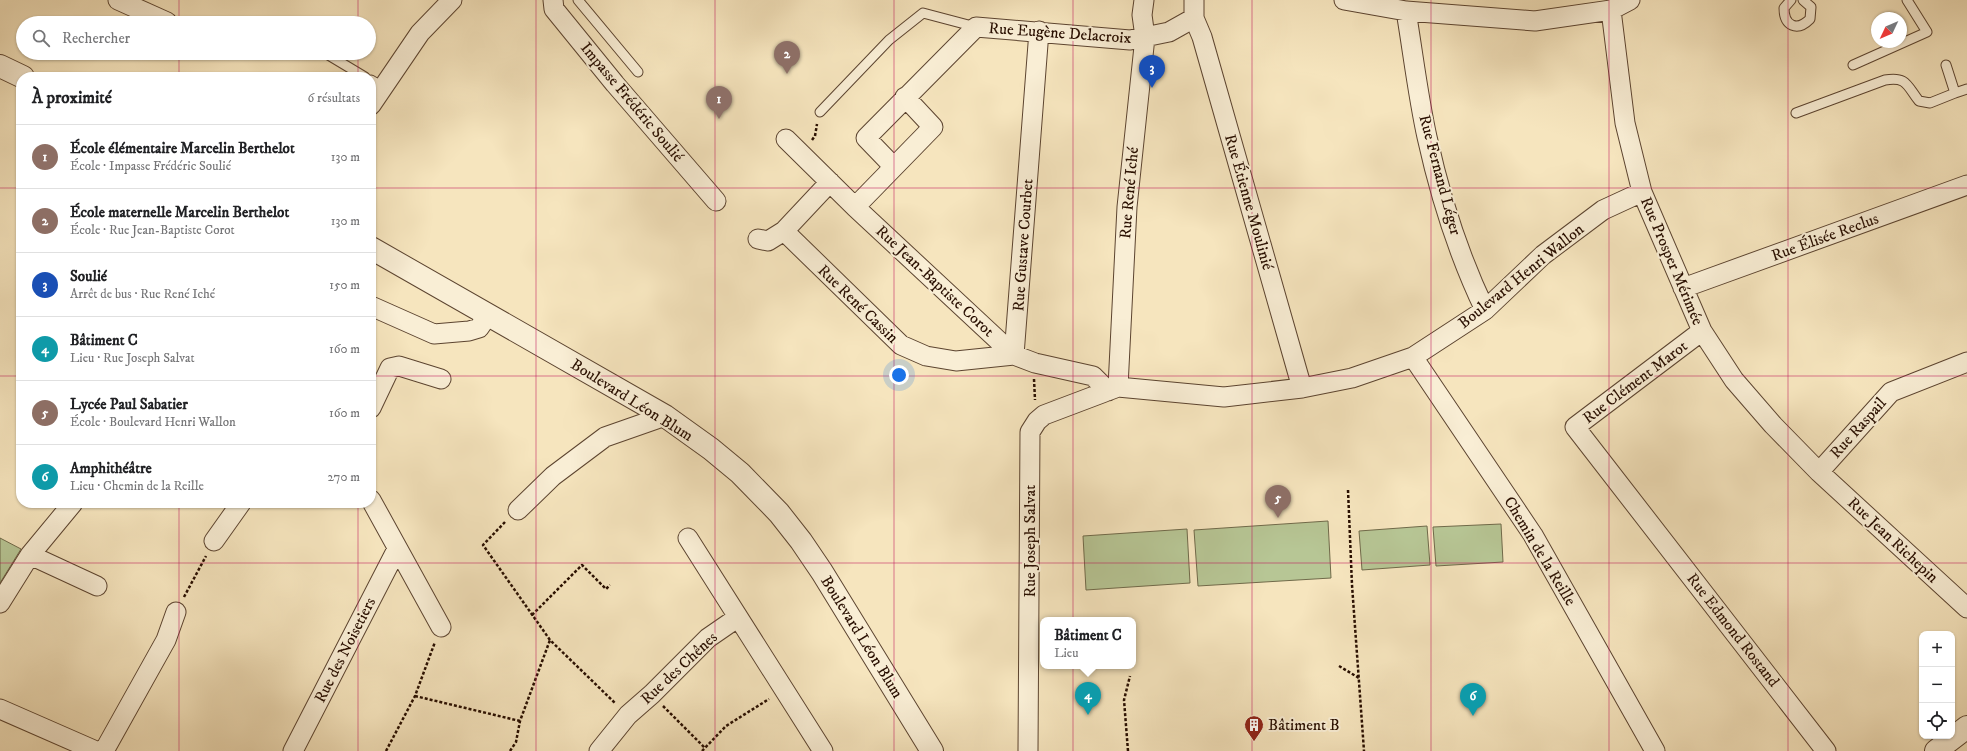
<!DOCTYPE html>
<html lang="fr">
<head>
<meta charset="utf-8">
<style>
  body { margin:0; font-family:"IM FELL DW Pica",serif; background:#f2f2f2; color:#202124 }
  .controls { position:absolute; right:12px; bottom:12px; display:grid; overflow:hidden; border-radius:8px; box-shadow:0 1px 3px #0004 }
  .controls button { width:36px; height:36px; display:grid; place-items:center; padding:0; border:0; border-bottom:1px solid #e0e0e0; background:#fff; color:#202124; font:20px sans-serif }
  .compass { position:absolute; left:1871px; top:12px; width:36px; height:36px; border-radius:50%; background:#fff; box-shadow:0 1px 3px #0004; rotate:226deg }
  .you { position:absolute; left:899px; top:375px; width:14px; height:14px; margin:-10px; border:3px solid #fff; border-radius:50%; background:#1a73e8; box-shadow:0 0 0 6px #1a73e833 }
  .badge { display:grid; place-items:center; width:26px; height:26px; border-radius:50%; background:#db2777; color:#fff; font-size:13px; font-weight:700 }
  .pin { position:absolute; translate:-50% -33px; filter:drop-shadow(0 1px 2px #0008) }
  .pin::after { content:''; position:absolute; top:21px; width:14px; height:12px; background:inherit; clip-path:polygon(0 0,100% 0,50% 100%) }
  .popup { position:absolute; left:1040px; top:617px; width:96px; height:52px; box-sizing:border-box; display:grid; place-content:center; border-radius:8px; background:#fff; filter:drop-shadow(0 1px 3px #0005); font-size:13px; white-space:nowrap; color:#757577 }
  .popup b { font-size:15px; color:#202124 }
  .popup::after { content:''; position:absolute; left:50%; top:100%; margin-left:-8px; border:8px solid transparent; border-top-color:#fff }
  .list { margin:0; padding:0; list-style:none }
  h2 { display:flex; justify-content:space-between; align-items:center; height:52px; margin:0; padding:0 16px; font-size:17px }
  h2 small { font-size:13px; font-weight:400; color:#757577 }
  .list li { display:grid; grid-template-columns:26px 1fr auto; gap:12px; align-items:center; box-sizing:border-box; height:64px; padding:0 16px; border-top:1px solid #e0e0e0 }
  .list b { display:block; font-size:15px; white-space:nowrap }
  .list p { margin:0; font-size:13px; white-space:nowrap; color:#757577 }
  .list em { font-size:13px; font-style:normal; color:#757577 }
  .icon { flex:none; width:22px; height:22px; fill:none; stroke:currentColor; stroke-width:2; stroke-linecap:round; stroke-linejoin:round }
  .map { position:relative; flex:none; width:1967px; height:751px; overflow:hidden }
  .search { position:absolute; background:#fff; box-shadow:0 1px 3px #0004; left:16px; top:16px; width:360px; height:44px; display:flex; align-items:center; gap:10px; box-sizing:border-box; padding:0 14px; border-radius:22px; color:#757577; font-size:15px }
  .panel { position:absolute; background:#fff; box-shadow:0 1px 3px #0004; left:16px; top:72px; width:360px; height:436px; border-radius:16px }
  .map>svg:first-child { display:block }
  .green { fill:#b7c695; stroke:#706a4a }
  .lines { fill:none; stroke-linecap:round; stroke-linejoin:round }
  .service-casing { stroke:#5c4430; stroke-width:11 }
  .minor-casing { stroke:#5c4430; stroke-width:21 }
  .tertiary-casing { stroke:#5c4430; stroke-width:24 }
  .path { stroke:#280e00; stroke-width:2.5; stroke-dasharray:3 2; stroke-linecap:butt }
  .service { stroke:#f9eed5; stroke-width:9 }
  .minor { stroke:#f9eed5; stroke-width:19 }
  .tertiary { stroke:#f9eed5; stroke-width:22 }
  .grid { fill:none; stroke:#c2185b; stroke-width:1; stroke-opacity:0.55 }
  .labels { text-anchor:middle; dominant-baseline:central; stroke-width:4; stroke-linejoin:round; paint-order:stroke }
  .street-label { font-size:16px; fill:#280e00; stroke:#f9eed5 }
  .poi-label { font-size:16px; fill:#280e00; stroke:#f9eed5; text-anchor:start }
</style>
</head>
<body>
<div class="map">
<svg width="1967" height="751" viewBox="0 0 1967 751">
  <rect width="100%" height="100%" fill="#f6e5be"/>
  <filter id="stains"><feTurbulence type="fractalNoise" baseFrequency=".005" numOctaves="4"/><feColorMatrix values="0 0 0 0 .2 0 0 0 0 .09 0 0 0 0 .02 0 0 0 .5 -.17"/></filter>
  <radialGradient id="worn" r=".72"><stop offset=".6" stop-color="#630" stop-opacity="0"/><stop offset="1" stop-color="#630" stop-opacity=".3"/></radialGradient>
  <!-- green -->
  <path class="green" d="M1328,521L1331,578L1198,586L1194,530Z
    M1501,524L1503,562L1436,566L1433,527Z
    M1427,526L1430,565L1362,570L1359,531Z
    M1187,529L1190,583L1086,590L1083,536Z
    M0,538L21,549L0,583Z"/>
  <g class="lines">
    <!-- service casing -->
    <g class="service-casing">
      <path id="service" d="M578,0L638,72
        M1791,0L1784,8C1784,26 1797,32 1810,19L1811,7L1803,0
        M325,53L365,77
        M1853,65L1927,32L1907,0
        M1946,65L1955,93L1967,89
        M371,80L383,87
        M820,112L889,40L923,13L976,27
        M1796,113L1885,80C1907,76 1907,86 1919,101L1930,103L1955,93"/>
    </g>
    <!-- minor casing -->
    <g class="minor-casing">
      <path id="minor" d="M118,0L167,22
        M553,0L554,9L615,84L716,201
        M1344,0L1406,11L1535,21L1611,10L1630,0
        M1611,10L1625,123L1642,192L1702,331L1734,380L1773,425L1819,472L1967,608
        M1406,11C1413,53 1418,96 1427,137C1440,196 1459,256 1485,310
        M1194,18L1202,37L1302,388
        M1039,31L1014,355L1035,363L1093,376L1108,391
        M371,105L420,33L452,0
        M786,139L855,207L1014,355
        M894,167L866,138L976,27L1130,40L1169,32L1194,18V0
        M855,207L933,127L905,97
        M784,231L901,345L926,356L956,361L1014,355
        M758,239L768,241L784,231L830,182
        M1683,288L1967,185
        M371,306L434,334L469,331L479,328L488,315
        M1702,331L1575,427L1826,751
        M1413,357L1533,535L1655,751
        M1118,387L1127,207L1145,37L1142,15L1144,0
        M371,408L390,368L399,366L441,379
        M1819,472L1891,392L1967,362
        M371,500L441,627
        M518,510L553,476L605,437L665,416
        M688,538L823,751
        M214,541L241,503
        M30,555L97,586
        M0,603L30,555L73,503
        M0,709L96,751
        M104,751L166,640L176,612
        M293,751L397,549
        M599,751L628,715L652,694L708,638L737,618
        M1028,751L1030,432L1037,421L1044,415L1118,387L1224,397L1302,388L1352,378L1413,357L1485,310L1543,255L1603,210L1642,192"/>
    </g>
    <!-- tertiary casing -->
    <g class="tertiary-casing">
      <path id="tertiary" d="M0,66L23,77
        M371,248L665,416L711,449L740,473L779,513L801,541L822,572L932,751
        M1936,751L1967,727"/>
    </g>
    <!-- path -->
    <path class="path" d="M812,140L815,136L817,124
      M1034,379L1035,400
      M1348,490L1352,585L1364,751
      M505,522L483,545L550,640L615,703
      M184,597L206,556
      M532,615L582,565L606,589L610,585
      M1339,666L1359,678
      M415,696L520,721
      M663,706L705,748
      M386,751L415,696L435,642
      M510,751L516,742L520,721L550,640
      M702,751L726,726L769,699
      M1128,751L1124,700L1130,676"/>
    <!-- service -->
    <use href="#service" class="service"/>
    <!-- minor -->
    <use href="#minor" class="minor"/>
    <!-- tertiary -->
    <use href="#tertiary" class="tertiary"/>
  </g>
  <!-- grid -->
  <path class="grid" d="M179,0V23M358,0V23M536,0V751M715,0V751M894,0V751M1073,0V751M1252,0V751M1431,0V751M1609,0V751M1788,0V751M179,53V77M358,53V77M0,188H21M371,188H1967M0,376H21M371,376H1967M179,503V751M358,503V751M0,563H1967"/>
  <!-- icons -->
  <defs>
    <g id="building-pin" transform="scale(1)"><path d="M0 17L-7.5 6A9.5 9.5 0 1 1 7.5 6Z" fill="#8f2418" stroke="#f9eed5"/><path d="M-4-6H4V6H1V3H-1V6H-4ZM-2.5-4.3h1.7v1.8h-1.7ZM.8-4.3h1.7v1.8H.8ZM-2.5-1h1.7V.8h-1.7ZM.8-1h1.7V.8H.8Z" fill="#fff"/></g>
  </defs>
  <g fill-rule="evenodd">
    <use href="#building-pin" x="1254" y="725"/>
  </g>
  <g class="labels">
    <!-- street labels -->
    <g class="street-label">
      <text transform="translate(1060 33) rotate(4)">Rue Eugène Delacroix</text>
      <text transform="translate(632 102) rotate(50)">Impasse Frédéric Soulié</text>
      <text transform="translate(1440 175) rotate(75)">Rue Fernand Léger</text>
      <text transform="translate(1129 193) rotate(-85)">Rue René Iché</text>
      <text transform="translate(1249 202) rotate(74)">Rue Étienne Moulinié</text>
      <text transform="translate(1825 237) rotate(-20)">Rue Élisée Reclus</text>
      <text transform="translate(1023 245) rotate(-86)">Rue Gustave Courbet</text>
      <text transform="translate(1672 261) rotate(67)">Rue Prosper Mérimée</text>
      <text transform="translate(1521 276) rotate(-39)">Boulevard Henri Wallon</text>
      <text transform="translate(935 281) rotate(43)">Rue Jean-Baptiste Corot</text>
      <text transform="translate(858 304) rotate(44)">Rue René Cassin</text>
      <text transform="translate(1635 382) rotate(-37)">Rue Clément Marot</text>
      <text transform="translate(632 400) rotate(32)">Boulevard Léon Blum</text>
      <text transform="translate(1858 428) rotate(-48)">Rue Raspail</text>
      <text transform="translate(1893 540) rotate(43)">Rue Jean Richepin</text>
      <text transform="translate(1030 541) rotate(-90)">Rue Joseph Salvat</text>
      <text transform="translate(1540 551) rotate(59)">Chemin de la Reille</text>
      <text transform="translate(1733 630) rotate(52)">Rue Edmond Rostand</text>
      <text transform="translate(862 637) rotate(58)">Boulevard Léon Blum</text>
      <text transform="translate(345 650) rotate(-63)">Rue des Noisetiers</text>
      <text transform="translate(679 668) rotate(-43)">Rue des Chênes</text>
    </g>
    <!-- poi labels -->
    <g class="poi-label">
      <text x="1268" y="725">Bâtiment B</text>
    </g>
  </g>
  <rect width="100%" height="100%" filter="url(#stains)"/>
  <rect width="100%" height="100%" fill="url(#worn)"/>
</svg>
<div class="controls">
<button>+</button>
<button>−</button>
<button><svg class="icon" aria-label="locate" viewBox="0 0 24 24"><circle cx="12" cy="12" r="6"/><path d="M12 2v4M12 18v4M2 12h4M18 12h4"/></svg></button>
</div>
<svg class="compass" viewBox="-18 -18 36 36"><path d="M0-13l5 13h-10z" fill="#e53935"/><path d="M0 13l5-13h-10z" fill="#757577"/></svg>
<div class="you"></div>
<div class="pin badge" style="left:719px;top:119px;background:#8d6e63">1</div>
<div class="pin badge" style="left:787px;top:74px;background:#8d6e63">2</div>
<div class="pin badge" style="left:1152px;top:88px;background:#1a4fb4">3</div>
<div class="pin badge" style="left:1088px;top:715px;background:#0f9aa8">4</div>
<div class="popup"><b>Bâtiment C</b>Lieu</div>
<div class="pin badge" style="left:1278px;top:518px;background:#8d6e63">5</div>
<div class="pin badge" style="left:1473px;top:716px;background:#0f9aa8">6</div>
<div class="search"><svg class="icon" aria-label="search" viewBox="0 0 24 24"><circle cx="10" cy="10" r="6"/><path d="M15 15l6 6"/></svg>Rechercher</div>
<section class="panel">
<h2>À proximité<small>6 résultats</small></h2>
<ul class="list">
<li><span class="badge" style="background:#8d6e63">1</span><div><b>École élémentaire Marcelin Berthelot</b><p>École · Impasse Frédéric Soulié</p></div><em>130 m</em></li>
<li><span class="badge" style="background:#8d6e63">2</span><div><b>École maternelle Marcelin Berthelot</b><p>École · Rue Jean-Baptiste Corot</p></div><em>130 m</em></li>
<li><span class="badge" style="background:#1a4fb4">3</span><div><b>Soulié</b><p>Arrêt de bus · Rue René Iché</p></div><em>150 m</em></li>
<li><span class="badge" style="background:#0f9aa8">4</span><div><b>Bâtiment C</b><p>Lieu · Rue Joseph Salvat</p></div><em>160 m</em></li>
<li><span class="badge" style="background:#8d6e63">5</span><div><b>Lycée Paul Sabatier</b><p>École · Boulevard Henri Wallon</p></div><em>160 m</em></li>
<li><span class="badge" style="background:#0f9aa8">6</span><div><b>Amphithéâtre</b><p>Lieu · Chemin de la Reille</p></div><em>270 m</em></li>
</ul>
</section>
</div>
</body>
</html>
